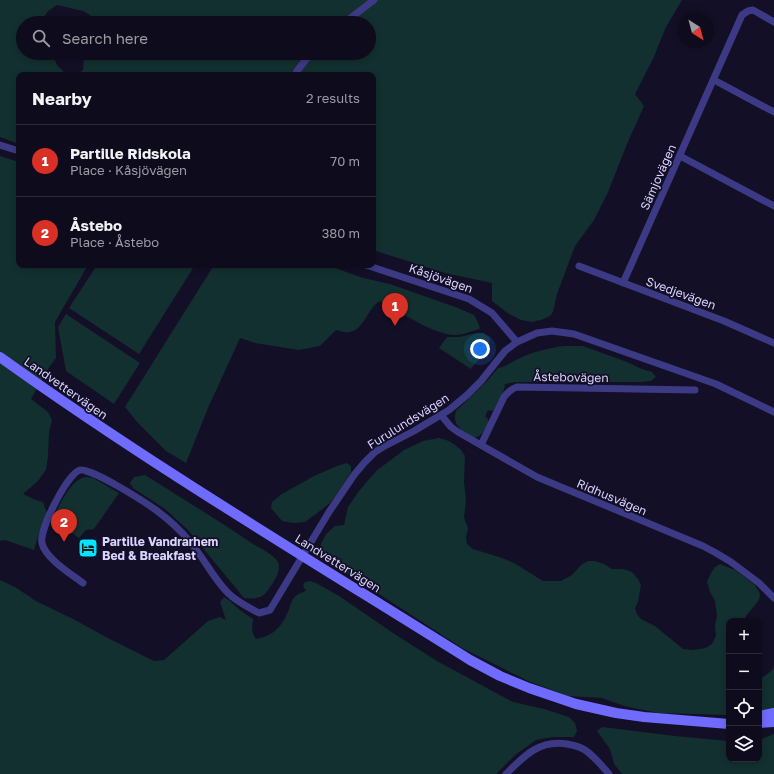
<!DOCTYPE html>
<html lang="en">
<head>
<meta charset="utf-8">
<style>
  body { margin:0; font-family:"Golos Text",sans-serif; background:#1c1929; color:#f1f3f6 }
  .controls { position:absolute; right:12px; bottom:12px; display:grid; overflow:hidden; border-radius:8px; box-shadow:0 2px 6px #0003 }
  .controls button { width:36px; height:36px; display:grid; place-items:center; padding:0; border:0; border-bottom:1px solid #2e2b3b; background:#0e0b1c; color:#f1f3f6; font:20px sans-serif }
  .compass { position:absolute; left:678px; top:12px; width:36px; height:36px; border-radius:50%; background:#0e0b1c; box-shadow:0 2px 6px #0003; rotate:144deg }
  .you { position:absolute; left:480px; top:349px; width:14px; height:14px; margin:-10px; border:3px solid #fff; border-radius:50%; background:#1a73e8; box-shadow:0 0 0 6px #1a73e833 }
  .badge { display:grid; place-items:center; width:26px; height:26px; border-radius:50%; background:#d93025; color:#fff; font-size:13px; font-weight:700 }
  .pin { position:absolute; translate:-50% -33px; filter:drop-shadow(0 1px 2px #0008) }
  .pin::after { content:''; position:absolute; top:21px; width:14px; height:12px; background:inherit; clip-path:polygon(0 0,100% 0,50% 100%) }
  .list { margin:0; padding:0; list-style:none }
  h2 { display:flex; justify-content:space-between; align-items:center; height:52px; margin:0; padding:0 16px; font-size:17px }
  h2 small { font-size:13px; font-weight:400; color:#9b9ba3 }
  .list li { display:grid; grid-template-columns:26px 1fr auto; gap:12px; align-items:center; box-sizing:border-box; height:72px; padding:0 16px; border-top:1px solid #2e2b3b }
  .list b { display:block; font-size:15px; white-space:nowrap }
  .list p { margin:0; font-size:13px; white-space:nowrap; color:#9b9ba3 }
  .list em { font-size:13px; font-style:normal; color:#9b9ba3 }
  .icon { flex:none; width:22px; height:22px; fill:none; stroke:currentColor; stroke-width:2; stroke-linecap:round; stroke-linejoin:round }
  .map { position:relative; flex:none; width:774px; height:774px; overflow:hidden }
  .search { position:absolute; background:#0e0b1c; box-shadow:0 2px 6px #0003; left:16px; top:16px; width:360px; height:44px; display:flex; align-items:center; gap:10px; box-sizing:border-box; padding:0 14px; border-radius:22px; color:#9b9ba3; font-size:15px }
  .panel { position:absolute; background:#0e0b1c; box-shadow:0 2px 6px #0003; left:16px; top:72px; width:360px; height:196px; border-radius:8px }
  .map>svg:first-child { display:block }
  .green { fill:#12302f }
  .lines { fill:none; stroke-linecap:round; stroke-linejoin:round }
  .street { stroke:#3d3a85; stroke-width:7 }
  .secondary { stroke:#6f6bff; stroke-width:10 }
  .labels { text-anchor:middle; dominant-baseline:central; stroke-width:3.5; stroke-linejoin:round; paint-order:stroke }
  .street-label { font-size:12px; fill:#d9d4ff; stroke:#130f26 }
  .poi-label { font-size:12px; font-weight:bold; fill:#d9d4ff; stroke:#130f26; text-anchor:start }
</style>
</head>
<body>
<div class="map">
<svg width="774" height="774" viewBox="0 0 774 774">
  <rect width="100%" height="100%" fill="#130f26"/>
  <!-- green -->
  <path class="green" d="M0,0H682L666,27L653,59L635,94L644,106L627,144L608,192L594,220L575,246L557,294L553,312L550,316L541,320L532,322L521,320L509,314L492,301V283L445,273L373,250V75H76L83,70L84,53H369V23H93V21L90,15L83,11L57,5L48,11L42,20V23H23V53H52L57,65L67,75H19V144L0,137Z
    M0,156L19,162V265H88L55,322L56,358L50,366L31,399L48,412L52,420L49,433L48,456L46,470L38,481L23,494L36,500L43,502L47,513L40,530L34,550L5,540L0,541Z
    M97,265H195L139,354L69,308Z
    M214,265H327L363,278L390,284L458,308L474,315L478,322L480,329C472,331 463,335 455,335C434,335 399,311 380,301C368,307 364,331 349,332C345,333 340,331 336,330L320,346L299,350L255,343L240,338L208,408L186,463L166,451L138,423L125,407Z
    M66,314L140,363L114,404L66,371L58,327Z
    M477,333H483L490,338C491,347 476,362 471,369L439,348L447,337H459Z
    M564,346H583L627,362L642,369L652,372L656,377L651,381L641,382H516L505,384L504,390L494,410L492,411L488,410L485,417L487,418L489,421C485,429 483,436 474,438C464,432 451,426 456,411L488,380L498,368C506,367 511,362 518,359C532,352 548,348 564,346Z
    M439,438L449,441L455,445L461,450L465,456L464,481L466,501L464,518L468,528L466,538L467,544L473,549L502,558L514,563L543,581H561L572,575L581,565L588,561H595L604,564L612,569H623L632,572L638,579L641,585L638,602L635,608L637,614L641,619L655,626L683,649L693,650L706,648L712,644L716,636L715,626L717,616L715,601L710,592L707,582L711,573L715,567L720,564L735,570L755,585L760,594L759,600L746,616L744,621H729V715L658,713L624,706L602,698L568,696L528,681L462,648L373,590L327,561L321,552V544L326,534L335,526L344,525L348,507L359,491L376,471L404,450L423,441Z
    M347,463L351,466V472L342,487L330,503L316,514L305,522L293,523L282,521L271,508L272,502L282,494L314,476L337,466Z
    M145,475C181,498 218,520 253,544C260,548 274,555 278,562C282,571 273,583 268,590C262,599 255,599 244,598L188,530L165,509L133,488L130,483L134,477Z
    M86,477L93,478L119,493L94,529L86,530L79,538L52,519C58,508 69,484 80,479C82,478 84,477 86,477Z
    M0,580L15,587L36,601L75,620L106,637L154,661L164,660L208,621L220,617L226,620L220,602L224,597L230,601L241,611L253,619C252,627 251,632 256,639C272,636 280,629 287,614C293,601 290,596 306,591L303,586L305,582L310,581L318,584L339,596L396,635L437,661L513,702L544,709L569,717L575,723L577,731L574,737H553L536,740L515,755L496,774H0Z
    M774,667V711L759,713V680L770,672Z
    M602,727L675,736L729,741V759H759V740L774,734V774H622L614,764L610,749L597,731Z"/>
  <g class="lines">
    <!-- street -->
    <path class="street" d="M344,23L374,0
      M295,75L297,71L311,53
      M714,80L774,112
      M0,145L19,151
      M680,156L774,206
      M366,265L469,299L492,313L517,342
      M579,266L724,321L774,343
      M623,283L742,15L748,11L753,10L774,22
      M441,415L451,427L458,432L537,477L703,546L716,553L731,562L759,583L774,598
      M481,445L504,397C508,392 511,389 517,387L695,390
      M83,583C71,574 45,558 42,543C39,530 67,474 80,470C82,470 85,470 86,471C97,474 107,480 116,485C144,501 170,517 190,542C204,558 213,578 228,593C237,602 248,607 259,613L270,610L329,512L354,475L364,463L375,452L383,447L414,431L449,410L467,395L481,381L505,351L517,342L537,333L552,331L574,334L716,384L774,412
      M506,774C524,756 540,739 567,744C573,745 580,747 585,750C594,756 602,766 609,774"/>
    <!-- secondary -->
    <path class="secondary" d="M0,357C152,466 312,561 470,660L500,676L529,688L576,704L616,713L644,717L729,724
      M759,716L774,713
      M759,723L774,722"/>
  </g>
  <!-- icons -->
  <defs>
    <g id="hotel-square" transform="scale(1)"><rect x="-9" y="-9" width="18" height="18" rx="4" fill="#00e5ff" stroke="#130f26"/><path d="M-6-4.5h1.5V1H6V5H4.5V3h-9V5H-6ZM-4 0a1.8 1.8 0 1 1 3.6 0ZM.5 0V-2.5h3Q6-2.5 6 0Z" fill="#111"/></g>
  </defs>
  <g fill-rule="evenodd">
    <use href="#hotel-square" x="88" y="548"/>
  </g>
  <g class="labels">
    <!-- street labels -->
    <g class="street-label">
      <text transform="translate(658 177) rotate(-66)">Sämjovägen</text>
      <text transform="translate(441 278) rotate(19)">Kåsjövägen</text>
      <text transform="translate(681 293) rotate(20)">Svedjevägen</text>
      <text transform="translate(571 377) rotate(1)">Åstebovägen</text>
      <text transform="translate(66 388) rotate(35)">Landvettervägen</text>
      <text transform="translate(408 421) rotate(-32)">Furulundsvägen</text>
      <text transform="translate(612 497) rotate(23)">Ridhusvägen</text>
      <text transform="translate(338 563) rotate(32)">Landvettervägen</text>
    </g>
    <!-- poi labels -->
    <g class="poi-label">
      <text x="102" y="541">Partille Vandrarhem<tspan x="102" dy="14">Bed &amp; Breakfast</tspan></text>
    </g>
  </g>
</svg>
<div class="controls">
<button>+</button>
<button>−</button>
<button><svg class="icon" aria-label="locate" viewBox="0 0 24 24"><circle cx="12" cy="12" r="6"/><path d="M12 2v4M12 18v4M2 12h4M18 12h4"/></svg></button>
<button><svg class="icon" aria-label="layers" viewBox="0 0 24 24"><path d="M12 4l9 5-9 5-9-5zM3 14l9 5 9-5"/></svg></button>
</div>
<svg class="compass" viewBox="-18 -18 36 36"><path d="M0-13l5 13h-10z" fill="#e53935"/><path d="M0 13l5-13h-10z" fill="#9b9ba3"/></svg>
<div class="you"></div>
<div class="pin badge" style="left:395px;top:326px">1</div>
<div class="pin badge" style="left:64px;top:542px">2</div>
<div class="search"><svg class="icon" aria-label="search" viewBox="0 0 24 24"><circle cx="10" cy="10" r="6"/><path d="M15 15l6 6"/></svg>Search here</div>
<section class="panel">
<h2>Nearby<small>2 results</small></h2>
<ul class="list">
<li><span class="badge">1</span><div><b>Partille Ridskola</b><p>Place · Kåsjövägen</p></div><em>70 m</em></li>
<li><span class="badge">2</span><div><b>Åstebo</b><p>Place · Åstebo</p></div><em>380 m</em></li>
</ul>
</section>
</div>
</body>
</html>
